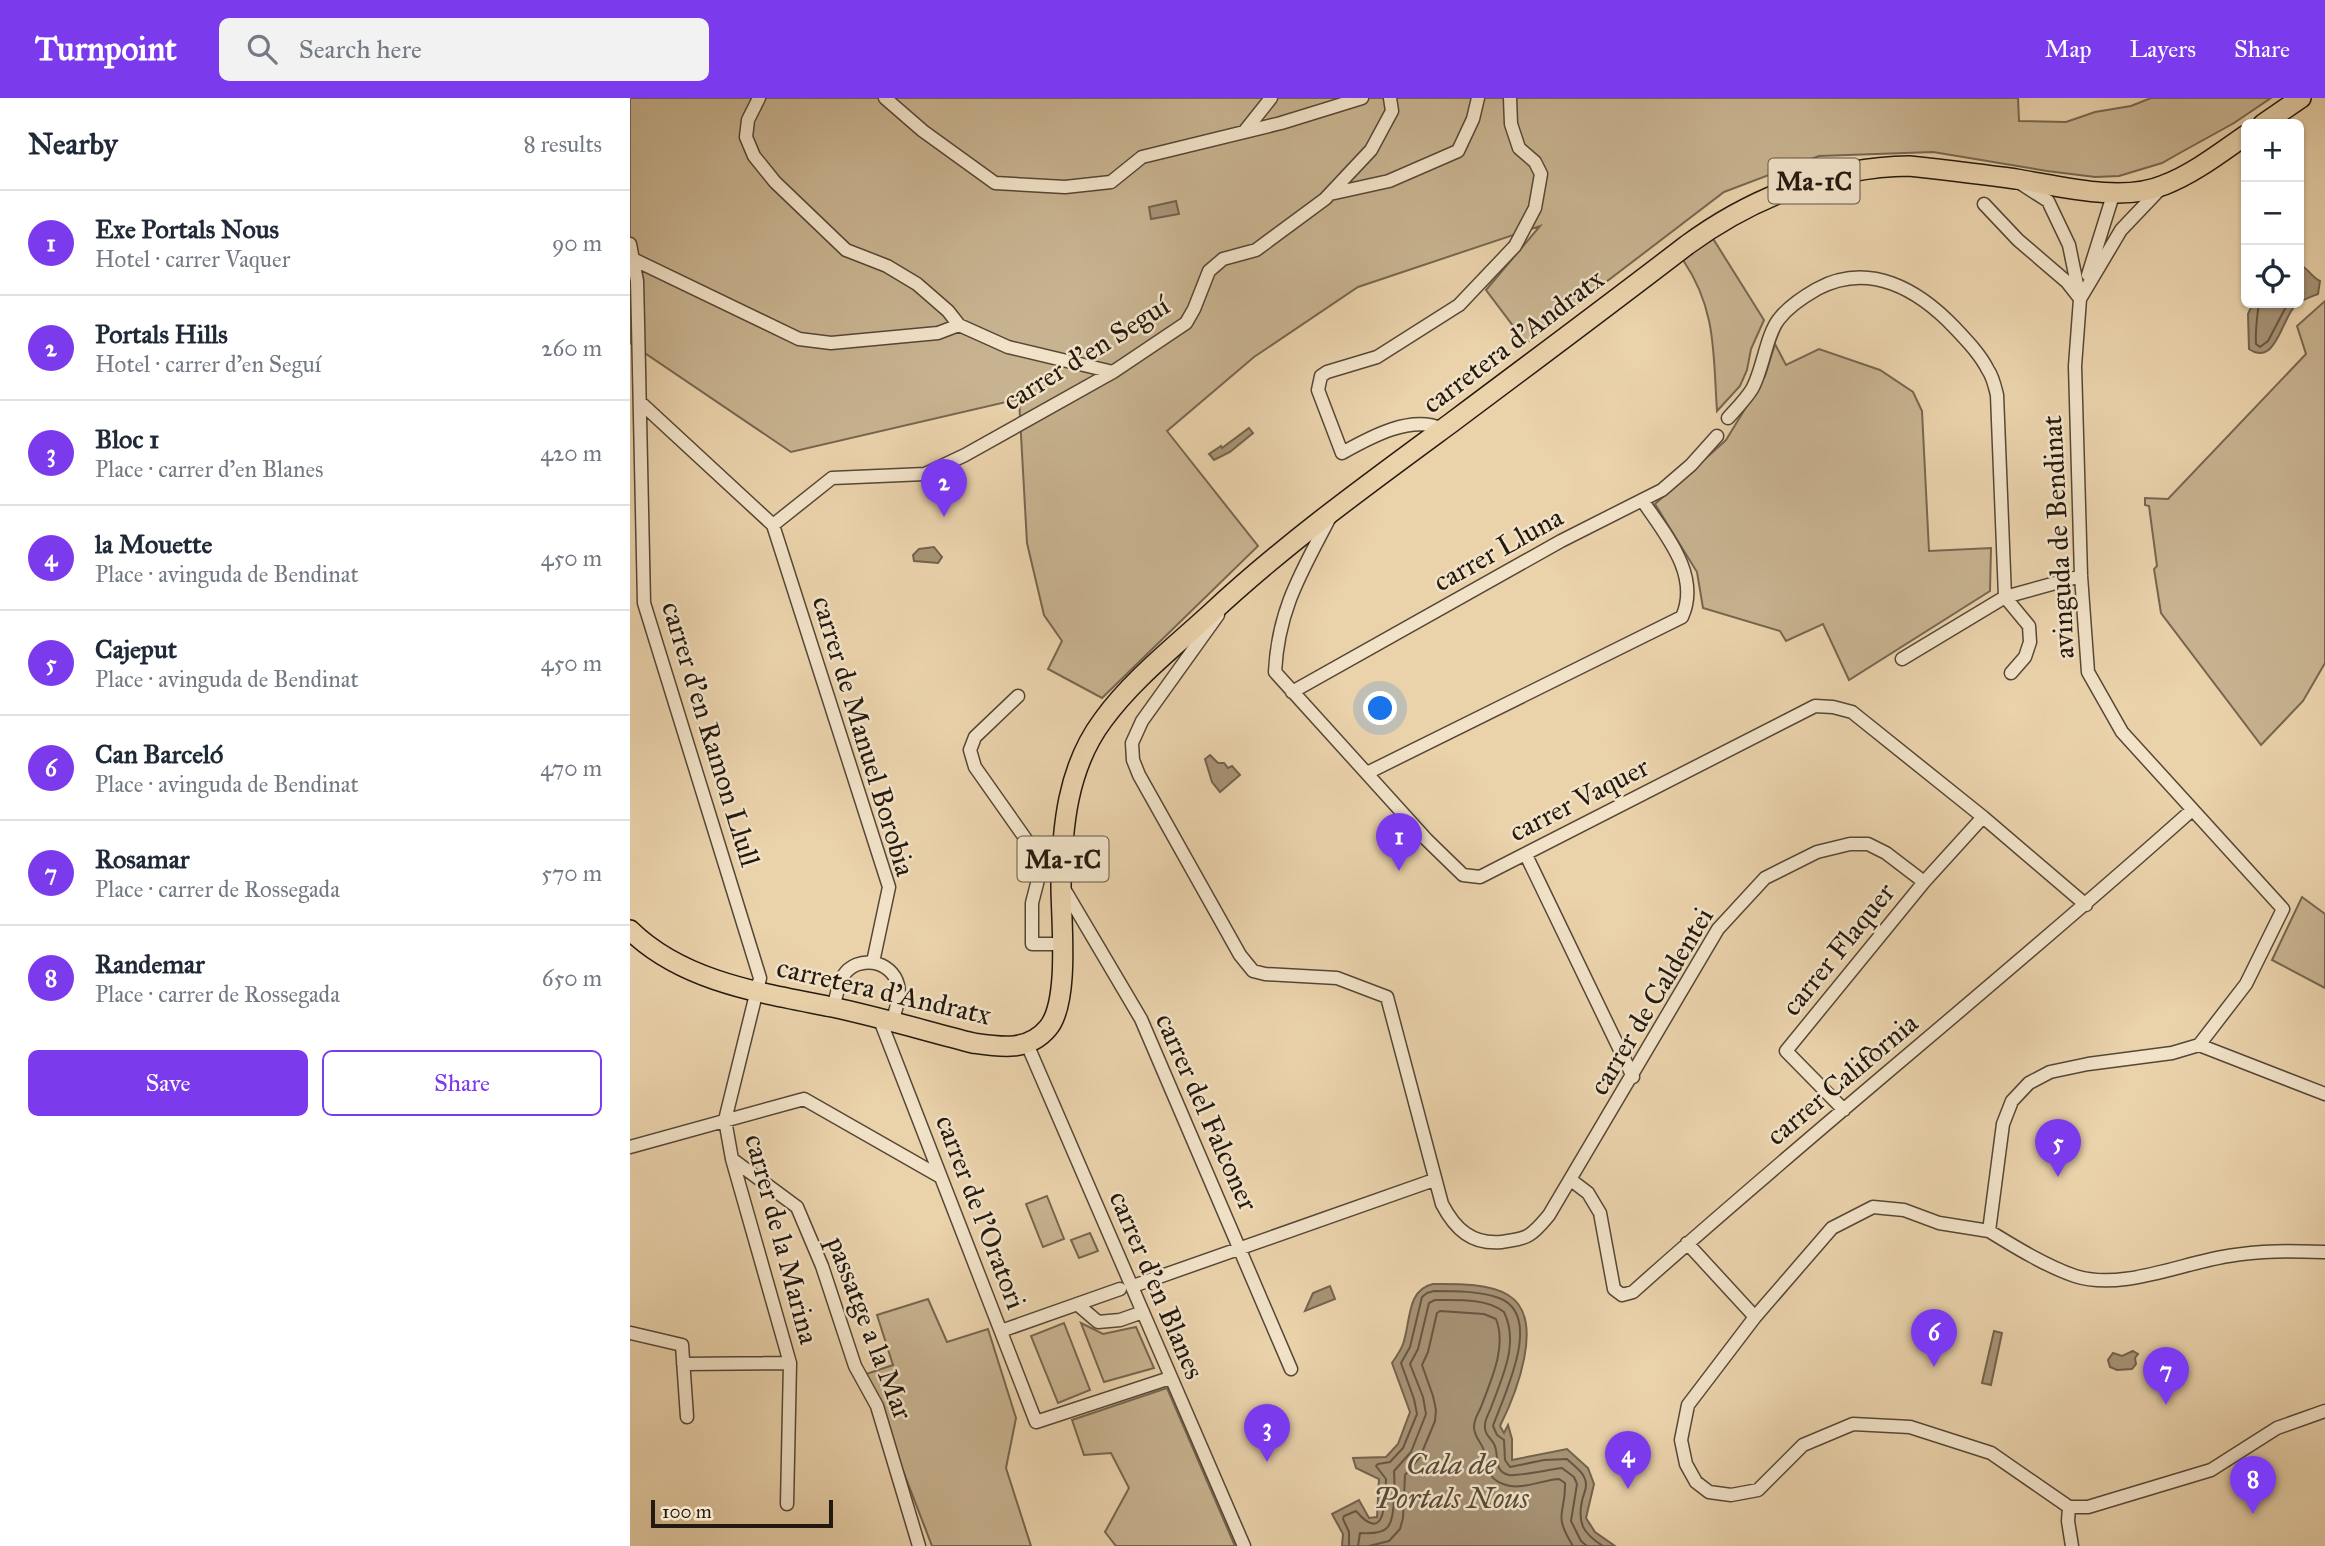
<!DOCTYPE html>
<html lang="en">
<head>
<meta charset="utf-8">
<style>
  body { margin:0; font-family:"IM FELL Great Primer",serif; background:#f2f2f3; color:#1f2937 }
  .controls { position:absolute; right:21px; top:21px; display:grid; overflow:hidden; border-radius:10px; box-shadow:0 2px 5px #0004 }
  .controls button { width:63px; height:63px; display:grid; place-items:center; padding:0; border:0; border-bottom:2px solid #e0e1e3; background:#fff; color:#1f2937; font:35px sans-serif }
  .scale { position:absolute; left:21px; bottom:18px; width:182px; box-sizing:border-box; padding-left:7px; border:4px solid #24190f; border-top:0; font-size:19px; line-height:24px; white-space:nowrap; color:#24190f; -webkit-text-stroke:5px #f1e2c8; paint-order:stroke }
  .you { position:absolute; left:751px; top:611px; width:24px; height:24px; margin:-18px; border:5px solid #fff; border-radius:50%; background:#1a73e8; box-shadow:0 0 0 10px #1a73e833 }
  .badge { display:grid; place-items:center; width:46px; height:46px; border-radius:50%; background:#7c3aed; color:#fff; font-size:23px; font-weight:700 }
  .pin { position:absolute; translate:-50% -58px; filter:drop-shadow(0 2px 4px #0008) }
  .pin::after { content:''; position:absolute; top:37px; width:24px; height:21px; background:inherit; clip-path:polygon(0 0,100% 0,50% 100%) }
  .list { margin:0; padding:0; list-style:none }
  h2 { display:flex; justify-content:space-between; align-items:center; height:91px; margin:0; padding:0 28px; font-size:30px }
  h2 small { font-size:23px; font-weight:400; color:#747a83 }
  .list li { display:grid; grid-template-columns:46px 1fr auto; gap:21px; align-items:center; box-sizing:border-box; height:105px; padding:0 28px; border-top:2px solid #e0e1e3 }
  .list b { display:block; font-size:26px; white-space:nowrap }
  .list p { margin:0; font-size:23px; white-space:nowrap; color:#747a83 }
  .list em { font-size:23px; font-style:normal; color:#747a83 }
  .actions { display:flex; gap:14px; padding:21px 28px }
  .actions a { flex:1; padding:16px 0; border:2px solid #7c3aed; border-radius:10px; text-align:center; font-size:24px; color:#7c3aed }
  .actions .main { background:#7c3aed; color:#fff }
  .icon { flex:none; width:38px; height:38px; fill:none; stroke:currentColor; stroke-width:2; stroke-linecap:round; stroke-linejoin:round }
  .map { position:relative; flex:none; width:1695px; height:1448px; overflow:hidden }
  header { display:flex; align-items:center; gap:42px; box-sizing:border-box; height:98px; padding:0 35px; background:#7c3aed; color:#fff }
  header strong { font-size:33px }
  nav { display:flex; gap:38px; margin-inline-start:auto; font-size:24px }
  .search { width:490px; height:63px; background:#f2f2f3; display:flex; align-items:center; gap:18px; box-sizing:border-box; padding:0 24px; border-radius:10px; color:#747a83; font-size:26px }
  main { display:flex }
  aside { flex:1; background:#fff }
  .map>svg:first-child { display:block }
  .green { fill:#c8b390; stroke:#766650; stroke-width:2 }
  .water { fill:#a79376; stroke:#73624d; stroke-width:2 }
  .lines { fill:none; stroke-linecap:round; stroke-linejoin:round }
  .shore { stroke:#665642; stroke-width:2 }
  .street-casing { stroke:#564736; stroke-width:15 }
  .primary-casing { stroke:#24190f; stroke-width:22 }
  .street { stroke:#f1e2c8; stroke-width:12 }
  .primary { stroke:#ead2ab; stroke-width:19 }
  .labels { text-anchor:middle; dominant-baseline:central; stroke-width:5; stroke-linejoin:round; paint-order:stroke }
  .shield { fill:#f1e2c8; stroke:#625546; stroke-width:2 }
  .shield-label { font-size:26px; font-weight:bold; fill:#24190f }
  .street-label { font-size:28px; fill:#24190f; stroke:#f1e2c8 }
  .water-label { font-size:30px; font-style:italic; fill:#584a38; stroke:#f1e2c8 }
</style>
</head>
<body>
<header>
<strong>Turnpoint</strong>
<div class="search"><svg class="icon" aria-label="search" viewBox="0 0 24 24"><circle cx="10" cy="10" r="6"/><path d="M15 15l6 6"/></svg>Search here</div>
<nav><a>Map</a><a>Layers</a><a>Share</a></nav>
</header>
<main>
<aside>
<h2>Nearby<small>8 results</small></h2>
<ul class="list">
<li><span class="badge">1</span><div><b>Exe Portals Nous</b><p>Hotel · carrer Vaquer</p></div><em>90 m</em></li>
<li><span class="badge">2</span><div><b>Portals Hills</b><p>Hotel · carrer d'en Seguí</p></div><em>260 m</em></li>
<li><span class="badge">3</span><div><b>Bloc 1</b><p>Place · carrer d'en Blanes</p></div><em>420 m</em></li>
<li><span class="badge">4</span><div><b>la Mouette</b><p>Place · avinguda de Bendinat</p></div><em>450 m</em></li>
<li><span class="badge">5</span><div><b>Cajeput</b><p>Place · avinguda de Bendinat</p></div><em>450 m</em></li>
<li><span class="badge">6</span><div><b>Can Barceló</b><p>Place · avinguda de Bendinat</p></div><em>470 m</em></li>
<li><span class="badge">7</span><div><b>Rosamar</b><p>Place · carrer de Rossegada</p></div><em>570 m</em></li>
<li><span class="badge">8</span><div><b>Randemar</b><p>Place · carrer de Rossegada</p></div><em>650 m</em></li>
</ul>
<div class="actions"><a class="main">Save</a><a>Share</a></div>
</aside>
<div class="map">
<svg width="1695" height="1448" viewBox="0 0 1695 1448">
  <rect width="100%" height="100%" fill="#ead2ab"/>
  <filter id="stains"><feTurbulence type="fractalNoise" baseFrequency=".00286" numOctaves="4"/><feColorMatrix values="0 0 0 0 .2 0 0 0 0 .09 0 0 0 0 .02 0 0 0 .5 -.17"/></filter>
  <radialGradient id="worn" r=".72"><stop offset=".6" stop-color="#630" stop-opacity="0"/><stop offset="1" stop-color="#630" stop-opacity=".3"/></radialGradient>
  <!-- green -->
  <path class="green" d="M0,0H1388L1389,23L1436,24L1465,14L1501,8L1521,0H1641L1604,25L1548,56L1532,65L1489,78L1465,79L1417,73L1303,54L1189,58L1094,94L896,245L856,192L910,128L728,189L624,259L537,333L628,448L472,600L418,571L432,543L414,517L397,445L389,301L161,354L0,245Z
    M1082,139L1134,222L1121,251L1117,272L1110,288L1087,313C1083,256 1087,212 1053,162Z
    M1695,203V565L1673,603L1631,647L1531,515L1524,471L1527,468L1519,408L1515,407V400L1538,401L1676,256L1667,228Z
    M1145,246L1156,267L1189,251L1250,272L1283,294L1292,313L1299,453L1361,450L1360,493L1219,582L1193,526L1156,543L1150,533L1073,510L1067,474L1025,406L1096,342L1135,278Z
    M1672,799L1695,816V890L1642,862Z
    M417,1098L434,1141L413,1149L396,1106Z
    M460,1135L468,1153L449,1160L441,1142Z
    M298,1201L317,1244L358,1231L386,1320L376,1370L401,1448H302L236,1276L263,1267L247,1217Z
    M434,1225L460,1292L428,1305L401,1238Z
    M451,1225L473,1236L506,1229L524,1270L474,1284Z
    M537,1290L605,1448H486L475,1434L499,1390L481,1355L454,1357L442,1322Z"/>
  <!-- water -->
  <path class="water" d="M546,103L549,116L521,121L519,109Z
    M1671,167C1679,172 1682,179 1690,183L1688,196C1680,199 1670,202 1664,209C1652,222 1645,269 1619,251L1618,216L1623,205H1669V168Z
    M619,330L623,335L600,354L584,362L579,356L591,348L592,350Z
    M304,449L312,459L308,465L284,463L283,457L289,451Z
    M580,657L588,665H594L598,670L602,668L610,677L590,694L582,684L575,661Z
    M803,1186C826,1186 858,1185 878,1197C917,1220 885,1298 870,1328L874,1335L878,1327L882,1341V1362L937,1351L958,1370L964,1386L956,1420L965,1434L985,1448H712L713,1436L702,1416L729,1402L739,1420L747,1419L749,1381L726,1370L723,1360L756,1359L768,1346L780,1314L762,1265C766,1259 771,1252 773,1246C781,1224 776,1192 803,1186Z
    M700,1188L705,1201L675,1213L683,1195Z
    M1364,1233L1372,1235L1361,1287L1352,1285Z
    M1503,1253L1508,1256L1505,1260L1506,1266L1502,1271L1487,1272L1480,1269L1478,1262L1483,1255L1492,1258Z"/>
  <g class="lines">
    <!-- shore -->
    <path class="shore" d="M1629,205C1627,219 1625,232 1626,246L1630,249L1638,243L1658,205
      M719,1448V1434L713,1421L714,1418L726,1413C756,1448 755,1402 756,1381L746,1368L748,1366L760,1364L773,1350L787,1316L784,1301L771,1265L780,1249L792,1199L797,1195L804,1193C824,1193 850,1193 869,1200C915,1217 873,1299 863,1328L867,1337L874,1342L875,1362L880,1369L914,1362L937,1361C944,1368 956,1375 956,1387C956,1392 953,1398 952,1403C947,1426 954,1436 973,1448
      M728,1448L730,1435C759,1437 762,1430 764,1402C764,1393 765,1383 764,1373L781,1354L796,1316L793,1299L780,1266L788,1251L799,1205L805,1202C827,1202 857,1200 874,1214C889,1245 873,1277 862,1307C860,1314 855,1320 855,1327C854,1336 860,1339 864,1346C870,1357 862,1373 879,1377C886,1379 921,1371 932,1370L944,1379L947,1386L941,1423L951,1443L957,1448
      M739,1448L759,1443L770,1431L773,1420L775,1377L790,1359L805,1323L806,1312L803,1298L792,1267L798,1254L807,1215L810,1213L854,1216L866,1221C877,1249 861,1282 851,1309C848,1316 844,1321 844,1329C844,1339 852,1345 854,1353C859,1368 855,1381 876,1387C892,1392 912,1382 929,1381L935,1385C936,1417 922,1414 943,1448"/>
    <!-- street casing -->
    <g class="street-casing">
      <path id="street" d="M129,0L118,22L116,39L124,58L145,84L216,152L257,168L287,186L318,213L329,227L378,249L483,274
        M255,0L293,33L365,85L435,89L481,84L512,59L651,25L732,0
        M614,34L641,0
        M1390,85L1418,103L1439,147L1450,201L1445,268L1451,478L1458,574L1492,634L1653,811L1616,886L1569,947L1542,955L1458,966L1420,974L1399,985L1382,1003L1373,1026L1359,1133L1309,1125L1274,1112L1243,1109L1202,1130L1125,1219L1058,1307L1051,1342L1056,1366L1066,1384L1079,1394L1101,1397L1128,1392L1173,1347L1223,1326L1280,1329L1361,1355L1439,1409
        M700,96L759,83L828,53L843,21L848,0
        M1354,106L1388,142L1437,184L1448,198
        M0,146L7,183L8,225L14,505L130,880L95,1022L102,1061L160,1265L157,1406
        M3,161L169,241L201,245L308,235L329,227
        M1458,177L1484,94
        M1450,201L1491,132L1530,91
        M11,305L143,427L259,789L243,864
        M1098,320C1106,311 1116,301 1122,291C1133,272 1136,237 1149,221C1159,208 1173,199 1187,191C1239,163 1288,191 1325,230C1337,243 1350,256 1358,272C1363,279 1365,289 1367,297L1375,499L1399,528L1400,544L1395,559L1381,575
        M812,331C781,316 739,340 712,355L688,292L691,278L697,274L747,259L829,207L885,148L905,110L911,76L905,64L889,50L881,26L880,0
        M699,421C671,475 648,512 645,574L797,742L833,777L850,779L1185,608L1203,609L1222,614L1353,719L1456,807
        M143,427L202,380L295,376L335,357L483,274L556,225L564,211L579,173L593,161L626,152L695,101L741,52L762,13L760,0
        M588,517L512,623L502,645L503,662L509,677L610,857L623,873L635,876L707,880L757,899L812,1106C825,1131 842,1147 872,1144C881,1142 891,1142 899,1137C907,1132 913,1124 919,1117L1088,831L1135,780L1187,754L1220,746H1238L1256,755L1294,784
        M1272,561L1375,499L1451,478
        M662,594L931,443L1032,392L1061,367L1087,338
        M388,598L345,639L340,652L345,669L407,757L410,774L402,805V846H432
        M737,675L1052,519C1071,477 1035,436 1012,402
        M896,757L1003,979
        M433,789L511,921L661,1271
        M203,910C206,900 208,887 213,878C227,856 262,862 268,887C271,899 265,913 262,925
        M250,922L406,1324L540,1280
        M397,946L614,1448
        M1569,947L1695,996
        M1214,1012L1156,953L1294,784L1353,719
        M0,1049L174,1001L309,1078
        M102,1061L167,1109L192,1168L225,1268L247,1308L289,1448
        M941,1082L958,1095L970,1115L984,1191L992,1197L1003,1194C1186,1030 1379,876 1562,712
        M1359,1133C1385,1149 1416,1168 1445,1178C1491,1193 1552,1165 1598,1158C1631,1152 1662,1153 1695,1154
        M1057,1145L1125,1219
        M506,1187L804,1082
        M447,1206L468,1224L490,1222L513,1214
        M371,1233L490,1191
        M1,1235L52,1247L57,1319
        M53,1266L160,1265
        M1439,1409H1458L1581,1372L1647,1330L1695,1313
        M1439,1409L1438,1423L1442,1448"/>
    </g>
    <!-- primary casing -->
    <g class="primary-casing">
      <path id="primary" d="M1633,26L1671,0
        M0,832C53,884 132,895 202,909C249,919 296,933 343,945C370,949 398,954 418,930C440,904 431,822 431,788C432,730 437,670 473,622C502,582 544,549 580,516C655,446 738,386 821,325C900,266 979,207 1057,147C1121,100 1199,69 1279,68C1315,72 1350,76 1386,81C1429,88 1492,105 1534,87C1563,76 1590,55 1616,37"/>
    </g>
    <!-- street -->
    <use href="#street" class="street"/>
    <!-- primary -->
    <use href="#primary" class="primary"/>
  </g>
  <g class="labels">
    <!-- shield labels -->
    <g class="shield">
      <rect x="1138.5" y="60.5" width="91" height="45" rx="5"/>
      <rect x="387.5" y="738.5" width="91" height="45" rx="5"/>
    </g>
    <g class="shield-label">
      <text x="1184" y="83">Ma-1C</text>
      <text x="433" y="761">Ma-1C</text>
    </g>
    <!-- street labels -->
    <g class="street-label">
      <text transform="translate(883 243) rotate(-37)">carretera d'Andratx</text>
      <text transform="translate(456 255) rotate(-32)">carrer d'en Seguí</text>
      <text transform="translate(1428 439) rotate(-93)">avinguda de Bendinat</text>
      <text transform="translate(868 451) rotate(-29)">carrer Lluna</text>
      <text transform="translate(81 636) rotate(73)">carrer d'en Ramon Llull</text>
      <text transform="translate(234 638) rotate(73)">carrer de Manuel Borobia</text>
      <text transform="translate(949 701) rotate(-27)">carrer Vaquer</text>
      <text transform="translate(1208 851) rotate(-51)">carrer Flaquer</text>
      <text transform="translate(254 893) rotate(13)">carretera d'Andratx</text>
      <text transform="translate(1021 903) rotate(-59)">carrer de Caldentei</text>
      <text transform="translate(1212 981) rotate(-40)">carrer Califòrnia</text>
      <text transform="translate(577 1014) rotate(66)">carrer del Falconer</text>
      <text transform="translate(351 1114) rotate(69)">carrer de l'Oratori</text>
      <text transform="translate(152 1141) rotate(75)">carrer de la Marina</text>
      <text transform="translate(527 1187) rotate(67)">carrer d'en Blanes</text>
      <text transform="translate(240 1230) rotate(69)">passatge a la Mar</text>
    </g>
    <!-- water labels -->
    <g class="water-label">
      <text x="821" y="1366">Cala de<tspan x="821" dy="34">Portals Nous</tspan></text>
    </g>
  </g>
  <rect width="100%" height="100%" filter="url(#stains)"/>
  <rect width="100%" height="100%" fill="url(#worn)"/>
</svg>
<div class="controls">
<button>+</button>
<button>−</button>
<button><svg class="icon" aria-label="locate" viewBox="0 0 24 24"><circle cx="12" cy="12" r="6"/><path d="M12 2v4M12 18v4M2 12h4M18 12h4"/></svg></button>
</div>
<div class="scale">100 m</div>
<div class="you"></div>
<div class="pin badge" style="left:769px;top:773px">1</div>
<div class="pin badge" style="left:314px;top:419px">2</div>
<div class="pin badge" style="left:637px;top:1364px">3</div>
<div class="pin badge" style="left:998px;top:1391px">4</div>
<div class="pin badge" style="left:1428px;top:1079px">5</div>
<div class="pin badge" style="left:1304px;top:1269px">6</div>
<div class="pin badge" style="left:1536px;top:1307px">7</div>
<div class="pin badge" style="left:1623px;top:1416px">8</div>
</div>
</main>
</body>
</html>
